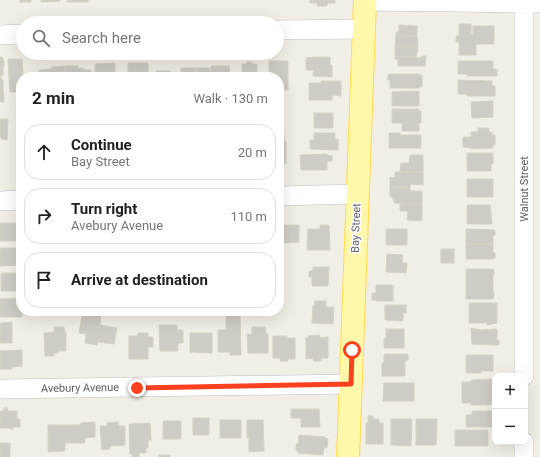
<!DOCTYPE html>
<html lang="en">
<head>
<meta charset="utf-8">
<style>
  body { margin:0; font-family:Roboto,sans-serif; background:#f2f2f2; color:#202124 }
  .controls { position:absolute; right:12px; bottom:12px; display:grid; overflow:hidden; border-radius:8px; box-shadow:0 4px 16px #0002 }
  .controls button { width:36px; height:36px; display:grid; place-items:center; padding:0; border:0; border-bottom:1px solid #e0e0e0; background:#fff; color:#202124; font:20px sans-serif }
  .stop { position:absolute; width:12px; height:12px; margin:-9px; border:3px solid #fc4120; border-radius:50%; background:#fff }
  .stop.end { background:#fc4120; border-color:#fff; box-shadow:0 1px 4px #0008 }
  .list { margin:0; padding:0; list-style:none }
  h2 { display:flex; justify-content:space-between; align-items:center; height:52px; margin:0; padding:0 16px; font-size:17px }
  h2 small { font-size:13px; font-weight:400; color:#757577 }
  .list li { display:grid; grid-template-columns:26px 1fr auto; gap:12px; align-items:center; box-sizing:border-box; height:56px; margin:0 8px 8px; padding:0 8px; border:1px solid #e0e0e0; border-radius:16px }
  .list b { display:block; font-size:15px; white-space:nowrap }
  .list p { margin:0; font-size:13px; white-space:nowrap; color:#757577 }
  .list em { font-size:13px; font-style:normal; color:#757577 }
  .icon { flex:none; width:22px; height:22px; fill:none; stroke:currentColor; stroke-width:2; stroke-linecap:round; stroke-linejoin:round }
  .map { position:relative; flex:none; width:540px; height:457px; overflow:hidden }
  .search { position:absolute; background:#fff; box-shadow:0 4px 16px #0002; left:16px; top:16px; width:268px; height:44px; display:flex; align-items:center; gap:10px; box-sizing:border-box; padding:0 14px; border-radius:22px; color:#757577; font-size:15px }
  .panel { position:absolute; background:#fff; box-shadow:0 4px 16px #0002; left:16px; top:72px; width:268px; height:244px; border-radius:16px }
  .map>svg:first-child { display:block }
  .building { fill:#ceccc4; stroke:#d6d1c2 }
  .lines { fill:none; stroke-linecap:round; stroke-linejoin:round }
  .minor-casing { stroke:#bcbec5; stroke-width:20 }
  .major-casing { stroke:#ffdb4f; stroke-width:24 }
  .minor { stroke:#fff; stroke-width:19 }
  .major { stroke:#fff8ab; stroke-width:22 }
  .route { stroke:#fc4120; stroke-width:5 }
  .labels { text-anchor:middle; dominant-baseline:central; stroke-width:3; stroke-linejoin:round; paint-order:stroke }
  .street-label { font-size:11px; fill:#5c6067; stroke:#fff }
</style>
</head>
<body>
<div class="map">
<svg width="540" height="457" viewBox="0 0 540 457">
  <rect width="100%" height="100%" fill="#f1efe5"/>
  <!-- building -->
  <path class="building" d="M20,0H31V2H20Z
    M41,0H60V1L41,2Z
    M67,0H88V2H67Z
    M310,0H335V3H327V6H317V3H310Z
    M459,24H471V34H473V26H494V44H476V55H459V42H456V36H459Z
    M399,25L417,26V36L396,35V32H399Z
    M396,35L417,36L418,47L395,46Z
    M395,46L418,47L416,57L395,56Z
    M395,56L420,58L422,56H426L425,66H398V60L395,59Z
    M0,57H2L3,61H4V66H3V68H0Z
    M314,57H330V65H332V77L313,76L314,70H306V58Z
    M8,59H22L23,74V77H21V82H19L18,92H10Z
    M269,61H288V90H281V87H279V77H269Z
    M458,61H493V69H497V76H468L467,74H458Z
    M247,62H252V64H257V77H242V64H247Z
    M115,63V77H95V64Z
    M128,63H148V77H128Z
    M65,66V77H39V70L51,69V67Z
    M65,66H78V68H83L84,70H91V77H65Z
    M211,66H229L230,77H211Z
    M0,68H3V75H1V79Z
    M181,68H195V77H181Z
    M196,68H210V77H196Z
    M156,71H170L171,77H156Z
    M390,74H419V75H422V87H419V88H390V80H388V75Z
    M0,79L3,80V90H0Z
    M458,80L492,81V86H495V96H467V94H458Z
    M321,81H341V96L332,95V100H309V83H321Z
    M0,90H3L4,102H0Z
    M419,91V106H392V92Z
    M493,101V117L472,118L471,102Z
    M392,109H419L418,111H421V123H419V131H402V123H392Z
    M314,113H333V128H314Z
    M0,119H8L7,140L1,139V137H0Z
    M478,128H489V132H492V135H495V145H492L493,148L471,149V148L463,147V137H471V132H478Z
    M18,133H21V165H18Z
    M314,133H335V139H338V150L310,149V140H314Z
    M389,133H400V135H421V148H389Z
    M279,134H284V141H286V164H279Z
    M467,153H493V164H491V171H467Z
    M327,154V156L332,155V161H327V170H301L300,155Z
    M410,155H423V172H400L401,163H409Z
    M395,172H423V185L410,184V187H390V177L395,178Z
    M467,179H493V197H467Z
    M390,187H410V191H422V204L394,203V199H392L393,197H390Z
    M400,203L422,204V221L407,220L408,211H400Z
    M467,205H490L492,224H467Z
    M0,223H21V241H0Z
    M279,225H299V242L279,243Z
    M320,225H329L330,250H307L308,229H320Z
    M386,229H407V245H386Z
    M466,229L495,230V235H493V244H466Z
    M466,244H493V253H495V258L493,259H466Z
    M0,248H21V265L0,266Z
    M441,249H454V263H441Z
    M387,254L403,255L402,263H407L406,273L386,272Z
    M313,267H329L328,286H312V277H309V271H313Z
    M466,269H493L494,270V275H493V293H494L493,299H466Z
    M1,273H21V291H1Z
    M376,285H393V301H376V300H372V293H376Z
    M21,298L22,317H0V299Z
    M315,301H326V307H334L333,324L312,323L313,306H314Z
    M469,303H497V323L487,325V323H469Z
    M385,305H406V313H403V321L385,320Z
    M89,311L101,314L100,325L117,328L114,344L97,342V345L85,343L86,334L79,333L82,316L88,317Z
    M226,313H240L241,355H230V352H218V330H226Z
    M12,322V343H0V323Z
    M159,325H177V330H183V343H178V351H160Z
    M54,327H64L65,332H66V351H58V353H54V356H45L44,333L55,332Z
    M252,327H265L266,334H268V353H248L247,334H252Z
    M471,328L481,330L497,329V340H499V345L472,344Z
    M386,329H404V348H384V339L386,338Z
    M138,333H148V337H153V347H148V359H129V336H138Z
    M190,333H212V353L190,352Z
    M320,335V338L328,337V358H321V361H313V358L306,359V337L308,338V336Z
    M273,336H287V338H295V359H288V361H280V358H273Z
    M22,350V366L12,367V369H0V351Z
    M384,354H408V360H405V376H382V363H384Z
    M466,355H493V371H481V373H466Z
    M493,379L494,391L492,404L489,405H471V403H462V382H471V380Z
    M384,383H414V401H383Z
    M4,408H7L8,411H17V419H20V427H13V429H10V428H0V411H4Z
    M291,409H319L320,427H301V418H291Z
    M472,411H492V413H494V427H487L485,426V427H466V415H472Z
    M368,416H373V419H379V423H383V444H366V423H368Z
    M193,418H209V435H193Z
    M391,419H412L411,446L391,445Z
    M416,419H437L436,445H416Z
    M220,420H241V438H220Z
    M247,420H263L264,451L249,452V438H247Z
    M163,421H181V439H163Z
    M95,422V437L85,438V443H65V451L48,452V425H80L81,423Z
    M118,422V426H125V445L110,446V449L102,450L100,426H107V423Z
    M150,423L151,440H148V448H146V453H139V457H132V454H130L129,424Z
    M455,430H488V446H455Z
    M299,435L325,437L324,438L328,439L327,448H324L323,455L298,453V451L296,450V444H298Z
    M0,443H10V457H0Z
    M159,455H170V457H159Z"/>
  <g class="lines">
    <!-- minor casing -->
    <g class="minor-casing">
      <path id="minor" d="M365,1L540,3
        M277,30L364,29
        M0,35L23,34
        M279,196L357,194
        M0,201L21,200
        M524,376V3
        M0,389L351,384
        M524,457V442"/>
    </g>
    <!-- major casing -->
    <g class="major-casing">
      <path id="major" d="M348,457L365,0"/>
    </g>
    <!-- minor -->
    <use href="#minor" class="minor"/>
    <!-- major -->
    <use href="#major" class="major"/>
  </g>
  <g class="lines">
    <!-- route -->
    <path class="route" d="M137,388L351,384L352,350"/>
  </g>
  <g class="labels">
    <!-- street labels -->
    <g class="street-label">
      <text transform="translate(524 189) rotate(-90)">Walnut Street</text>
      <text transform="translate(356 228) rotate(-88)">Bay Street</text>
      <text transform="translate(80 388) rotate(-1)">Avebury Avenue</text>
    </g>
  </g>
</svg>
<div class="controls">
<button>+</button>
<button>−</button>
</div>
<div class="stop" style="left:352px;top:350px"></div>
<div class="stop end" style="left:137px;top:388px"></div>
<div class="search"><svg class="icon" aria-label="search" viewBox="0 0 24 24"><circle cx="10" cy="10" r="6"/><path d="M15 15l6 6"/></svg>Search here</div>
<section class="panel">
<h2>2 min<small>Walk · 130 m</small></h2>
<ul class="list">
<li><svg class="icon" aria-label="ahead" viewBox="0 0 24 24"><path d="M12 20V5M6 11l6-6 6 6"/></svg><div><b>Continue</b><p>Bay Street</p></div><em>20 m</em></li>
<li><svg class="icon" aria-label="right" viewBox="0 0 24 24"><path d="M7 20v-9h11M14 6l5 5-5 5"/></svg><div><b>Turn right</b><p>Avebury Avenue</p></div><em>110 m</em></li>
<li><svg class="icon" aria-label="arrive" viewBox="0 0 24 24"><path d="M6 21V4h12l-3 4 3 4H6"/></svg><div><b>Arrive at destination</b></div></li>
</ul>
</section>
</div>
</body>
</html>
